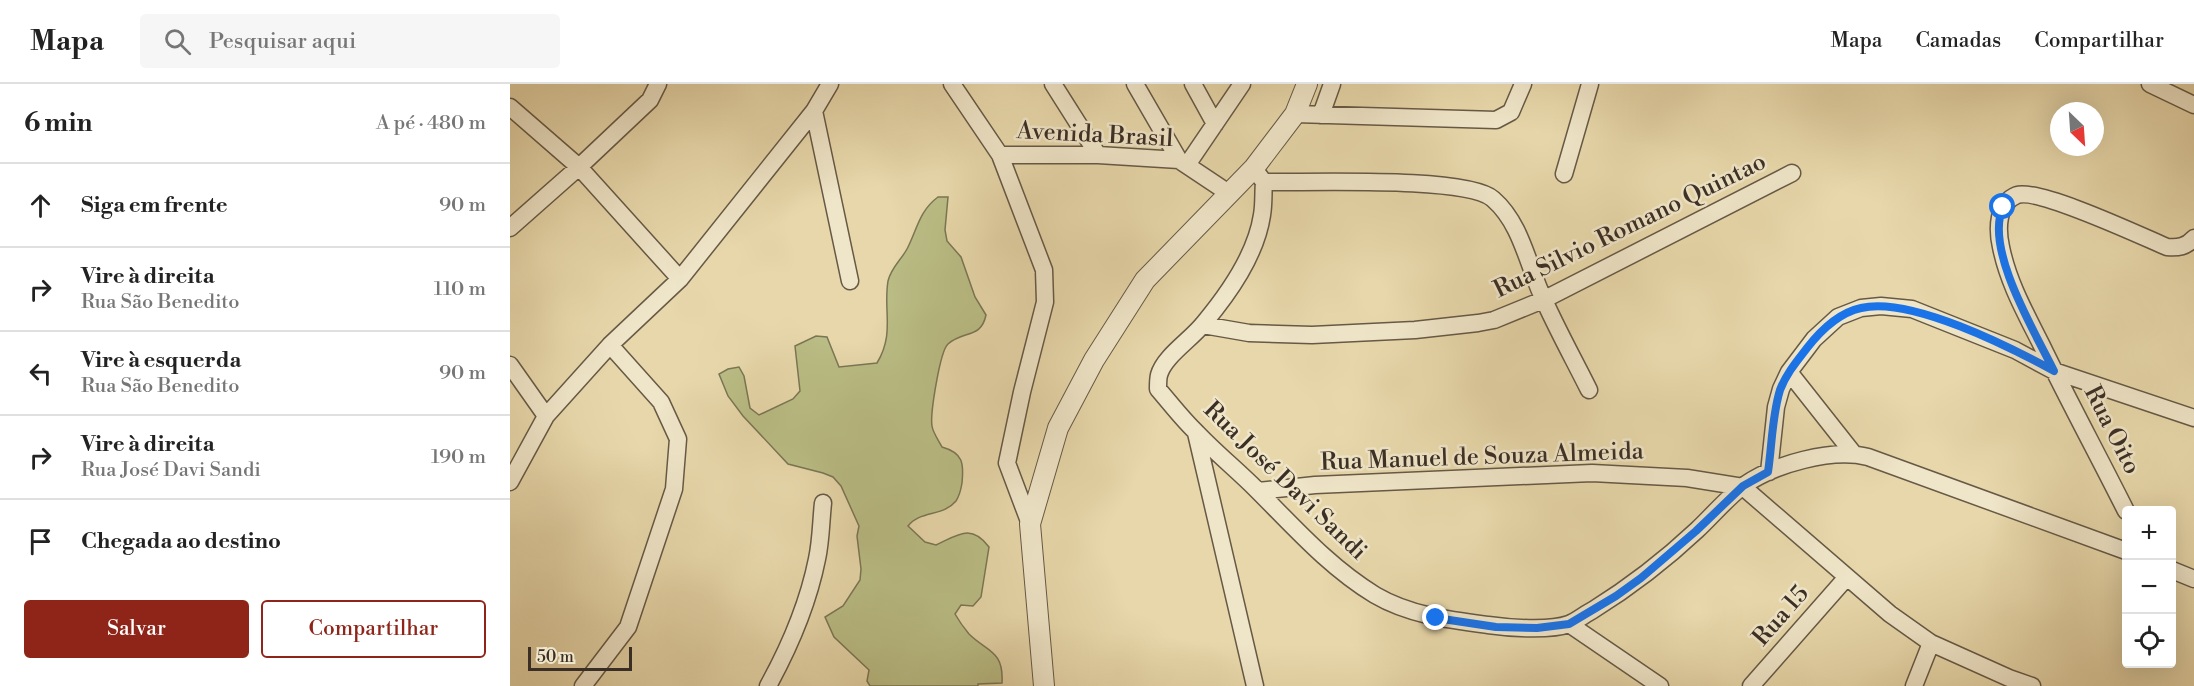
<!DOCTYPE html>
<html lang="pt">
<head>
<meta charset="utf-8">
<style>
  body { margin:0; font-family:"Libre Bodoni",serif; background:#f6f6f6; color:#222 }
  .controls { position:absolute; right:18px; bottom:18px; display:grid; overflow:hidden; border-radius:6px; box-shadow:0 6px 24px #0002 }
  .controls button { width:54px; height:54px; display:grid; place-items:center; padding:0; border:0; border-bottom:2px solid #e0e0e0; background:#fff; color:#222; font:30px sans-serif }
  .compass { position:absolute; left:1540px; top:18px; width:54px; height:54px; border-radius:50%; background:#fff; box-shadow:0 6px 24px #0002; rotate:155deg }
  .scale { position:absolute; left:18px; bottom:15px; width:104px; box-sizing:border-box; padding-left:6px; border:3px solid #3b2f25; border-top:0; font-size:16px; line-height:21px; white-space:nowrap; color:#3b2f25; -webkit-text-stroke:4px #efe5c8; paint-order:stroke }
  .stop { position:absolute; width:18px; height:18px; margin:-14px; border:4px solid #1a73e8; border-radius:50%; background:#fff }
  .stop.end { background:#1a73e8; border-color:#fff; box-shadow:0 2px 6px #0008 }
  .list { margin:0; padding:0; list-style:none }
  h2 { display:flex; justify-content:space-between; align-items:center; height:78px; margin:0; padding:0 24px; font-size:26px }
  h2 small { font-size:20px; font-weight:400; color:#767676 }
  .list li { display:grid; grid-template-columns:39px 1fr auto; gap:18px; align-items:center; box-sizing:border-box; height:84px; padding:0 24px; border-top:2px solid #e0e0e0 }
  .list b { display:block; font-size:22px; white-space:nowrap }
  .list p { margin:0; font-size:20px; white-space:nowrap; color:#767676 }
  .list em { font-size:20px; font-style:normal; color:#767676 }
  .actions { display:flex; gap:12px; padding:18px 24px }
  .actions a { flex:1; padding:14px 0; border:2px solid #8f2418; border-radius:6px; text-align:center; font-size:21px; color:#8f2418 }
  .actions .main { background:#8f2418; color:#fff }
  .icon { flex:none; width:33px; height:33px; fill:none; stroke:currentColor; stroke-width:2; stroke-linecap:round; stroke-linejoin:round }
  .map { position:relative; flex:none; width:1684px; height:602px; overflow:hidden }
  header { display:flex; align-items:center; gap:36px; box-sizing:border-box; height:84px; padding:0 30px; background:#fff; border-bottom:2px solid #e0e0e0 }
  header strong { font-size:28px }
  nav { display:flex; gap:33px; margin-inline-start:auto; font-size:21px }
  .search { width:420px; height:54px; background:#f6f6f6; display:flex; align-items:center; gap:15px; box-sizing:border-box; padding:0 21px; border-radius:6px; color:#767676; font-size:22px }
  main { display:flex }
  aside { flex:1; background:#fff }
  .map>svg:first-child { display:block }
  .green { fill:#babd85; stroke:#7a7655; stroke-width:1.5 }
  .lines { fill:none; stroke-linecap:round; stroke-linejoin:round }
  .minor-casing { stroke:#665946; stroke-width:19 }
  .tertiary-casing { stroke:#665946; stroke-width:22 }
  .minor { stroke:#efe5c8; stroke-width:16 }
  .tertiary { stroke:#efe5c8; stroke-width:20 }
  .route { stroke:#1a73e8; stroke-width:8 }
  .labels { text-anchor:middle; dominant-baseline:central; stroke-width:5; stroke-linejoin:round; paint-order:stroke }
  .street-label { font-size:24px; fill:#3b2f25; stroke:#efe5c8 }
</style>
</head>
<body>
<header>
<strong>Mapa</strong>
<div class="search"><svg class="icon" aria-label="search" viewBox="0 0 24 24"><circle cx="10" cy="10" r="6"/><path d="M15 15l6 6"/></svg>Pesquisar aqui</div>
<nav><a>Mapa</a><a>Camadas</a><a>Compartilhar</a></nav>
</header>
<main>
<aside>
<h2>6 min<small>A pé · 480 m</small></h2>
<ul class="list">
<li><svg class="icon" aria-label="ahead" viewBox="0 0 24 24"><path d="M12 20V5M6 11l6-6 6 6"/></svg><div><b>Siga em frente</b></div><em>90 m</em></li>
<li><svg class="icon" aria-label="right" viewBox="0 0 24 24"><path d="M7 20v-9h11M14 6l5 5-5 5"/></svg><div><b>Vire à direita</b><p>Rua São Benedito</p></div><em>110 m</em></li>
<li><svg class="icon" aria-label="left" viewBox="0 0 24 24"><path d="M17 20v-9H6M10 6l-5 5 5 5"/></svg><div><b>Vire à esquerda</b><p>Rua São Benedito</p></div><em>90 m</em></li>
<li><svg class="icon" aria-label="right" viewBox="0 0 24 24"><path d="M7 20v-9h11M14 6l5 5-5 5"/></svg><div><b>Vire à direita</b><p>Rua José Davi Sandi</p></div><em>190 m</em></li>
<li><svg class="icon" aria-label="arrive" viewBox="0 0 24 24"><path d="M6 21V4h12l-3 4 3 4H6"/></svg><div><b>Chegada ao destino</b></div></li>
</ul>
<div class="actions"><a class="main">Salvar</a><a>Compartilhar</a></div>
</aside>
<div class="map">
<svg width="1684" height="602" viewBox="0 0 1684 602">
  <rect width="100%" height="100%" fill="#e7d7aa"/>
  <filter id="stains"><feTurbulence type="fractalNoise" baseFrequency=".00333" numOctaves="4"/><feColorMatrix values="0 0 0 0 .2 0 0 0 0 .09 0 0 0 0 .02 0 0 0 .5 -.17"/></filter>
  <radialGradient id="worn" r=".72"><stop offset=".6" stop-color="#630" stop-opacity="0"/><stop offset="1" stop-color="#630" stop-opacity=".3"/></radialGradient>
  <!-- green -->
  <path class="green" d="M428,113H438L435,146L437,157L451,173L465,213L476,231C471,255 454,246 438,260C430,267 420,330 422,342C423,349 429,357 432,363C453,369 454,379 452,399C451,405 450,411 446,417C433,433 410,426 398,442L415,458L426,461C448,451 461,439 479,463L471,513L463,522L451,521L445,530C449,537 454,544 459,550C477,568 494,566 492,599L468,600V602H360L357,597L359,586L324,553L315,533L333,522L350,496L351,485L347,452L349,442L331,402L323,393L313,389L278,380L233,332L218,312L209,290L218,285L229,283L234,292L240,324L249,331L283,315L290,307L285,262L306,252L317,253L329,283L367,279C385,249 373,227 378,197C381,184 391,176 397,165C407,146 409,127 428,113Z"/>
  <g class="lines">
    <!-- minor casing -->
    <g class="minor-casing">
      <path id="minor" d="M442,0L490,71L534,186L535,218L512,308L497,379L520,440
        M543,0L588,71
        M625,0L669,76
        M683,0L705,40
        M1640,0L1684,21
        M0,23L69,83L170,195
        M304,27L340,197
        M785,30L986,36L1001,28L1013,0
        M811,31L822,0
        M490,71H588L669,76L720,110
        M677,81L732,0
        M748,90L754,98C796,99 957,92 983,115C1012,140 1018,183 1034,216C1048,247 1064,276 1079,306
        M1054,90L1080,0
        M754,98C753,109 754,120 752,131C746,171 719,209 694,239C682,255 654,272 649,291C648,295 648,301 648,305C661,320 673,336 687,349C706,369 727,386 746,405C784,443 819,483 865,511C899,531 939,536 978,541C999,544 1040,547 1059,540C1067,537 1075,530 1083,526C1120,503 1155,476 1187,446C1202,432 1217,414 1233,402C1264,380 1322,364 1358,373L1616,467
        M0,144L69,83L140,16L148,0
        M693,241L739,249L802,251L905,246L968,239L984,236L1033,216L1282,89
        M0,281L36,332
        M1279,288L1343,369
        M686,349L745,602
        M1259,388L1266,323L1271,305L1279,288L1304,255L1328,233L1351,224L1371,222L1402,225L1505,266L1544,287L1684,334
        M0,398L36,332L100,261L170,195L304,27L320,0
        M1233,403L1380,530L1421,559L1499,594L1522,602
        M748,407L805,401L1082,389L1177,394L1233,403
        M1616,427C1588,371 1558,316 1531,260C1515,228 1498,198 1491,163C1487,145 1487,119 1507,111C1529,104 1631,152 1657,163C1668,164 1676,163 1684,154
        M1662,486L1684,495
        M1059,540L1150,602
        M73,602L118,543L164,405L168,355L151,318L100,261
        M258,602C280,562 298,520 307,475C311,457 311,437 313,419
        M1241,602L1337,493
        M1404,602L1421,559"/>
    </g>
    <!-- tertiary casing -->
    <g class="tertiary-casing">
      <path id="tertiary" d="M534,602L520,440L548,344L584,276L635,196L744,84L785,30L797,0"/>
    </g>
    <!-- minor -->
    <use href="#minor" class="minor"/>
    <!-- tertiary -->
    <use href="#tertiary" class="tertiary"/>
  </g>
  <g class="lines">
    <!-- route -->
    <path class="route" d="M926,534L986,543L1027,544L1059,540L1106,512L1131,494L1186,447L1233,402L1258,388C1262,361 1262,332 1270,306C1276,290 1287,277 1297,264C1311,246 1328,229 1351,224C1400,212 1500,263 1544,287C1525,248 1474,165 1493,123"/>
  </g>
  <g class="labels">
    <!-- street labels -->
    <g class="street-label">
      <text transform="translate(585 51) rotate(3)">Avenida Brasil</text>
      <text transform="translate(1120 142) rotate(-26)">Rua Silvio Romano Quintao</text>
      <text transform="translate(1602 346) rotate(63)">Rua Oito</text>
      <text transform="translate(972 373) rotate(-2)">Rua Manuel de Souza Almeida</text>
      <text transform="translate(775 397) rotate(44)">Rua José Davi Sandi</text>
      <text transform="translate(1271 532) rotate(-49)">Rua 15</text>
    </g>
  </g>
  <rect width="100%" height="100%" filter="url(#stains)"/>
  <rect width="100%" height="100%" fill="url(#worn)"/>
</svg>
<div class="controls">
<button>+</button>
<button>−</button>
<button><svg class="icon" aria-label="locate" viewBox="0 0 24 24"><circle cx="12" cy="12" r="6"/><path d="M12 2v4M12 18v4M2 12h4M18 12h4"/></svg></button>
</div>
<svg class="compass" viewBox="-18 -18 36 36"><path d="M0-13l5 13h-10z" fill="#e53935"/><path d="M0 13l5-13h-10z" fill="#767676"/></svg>
<div class="scale">50 m</div>
<div class="stop" style="left:1493px;top:123px"></div>
<div class="stop end" style="left:926px;top:534px"></div>
</div>
</main>
</body>
</html>
